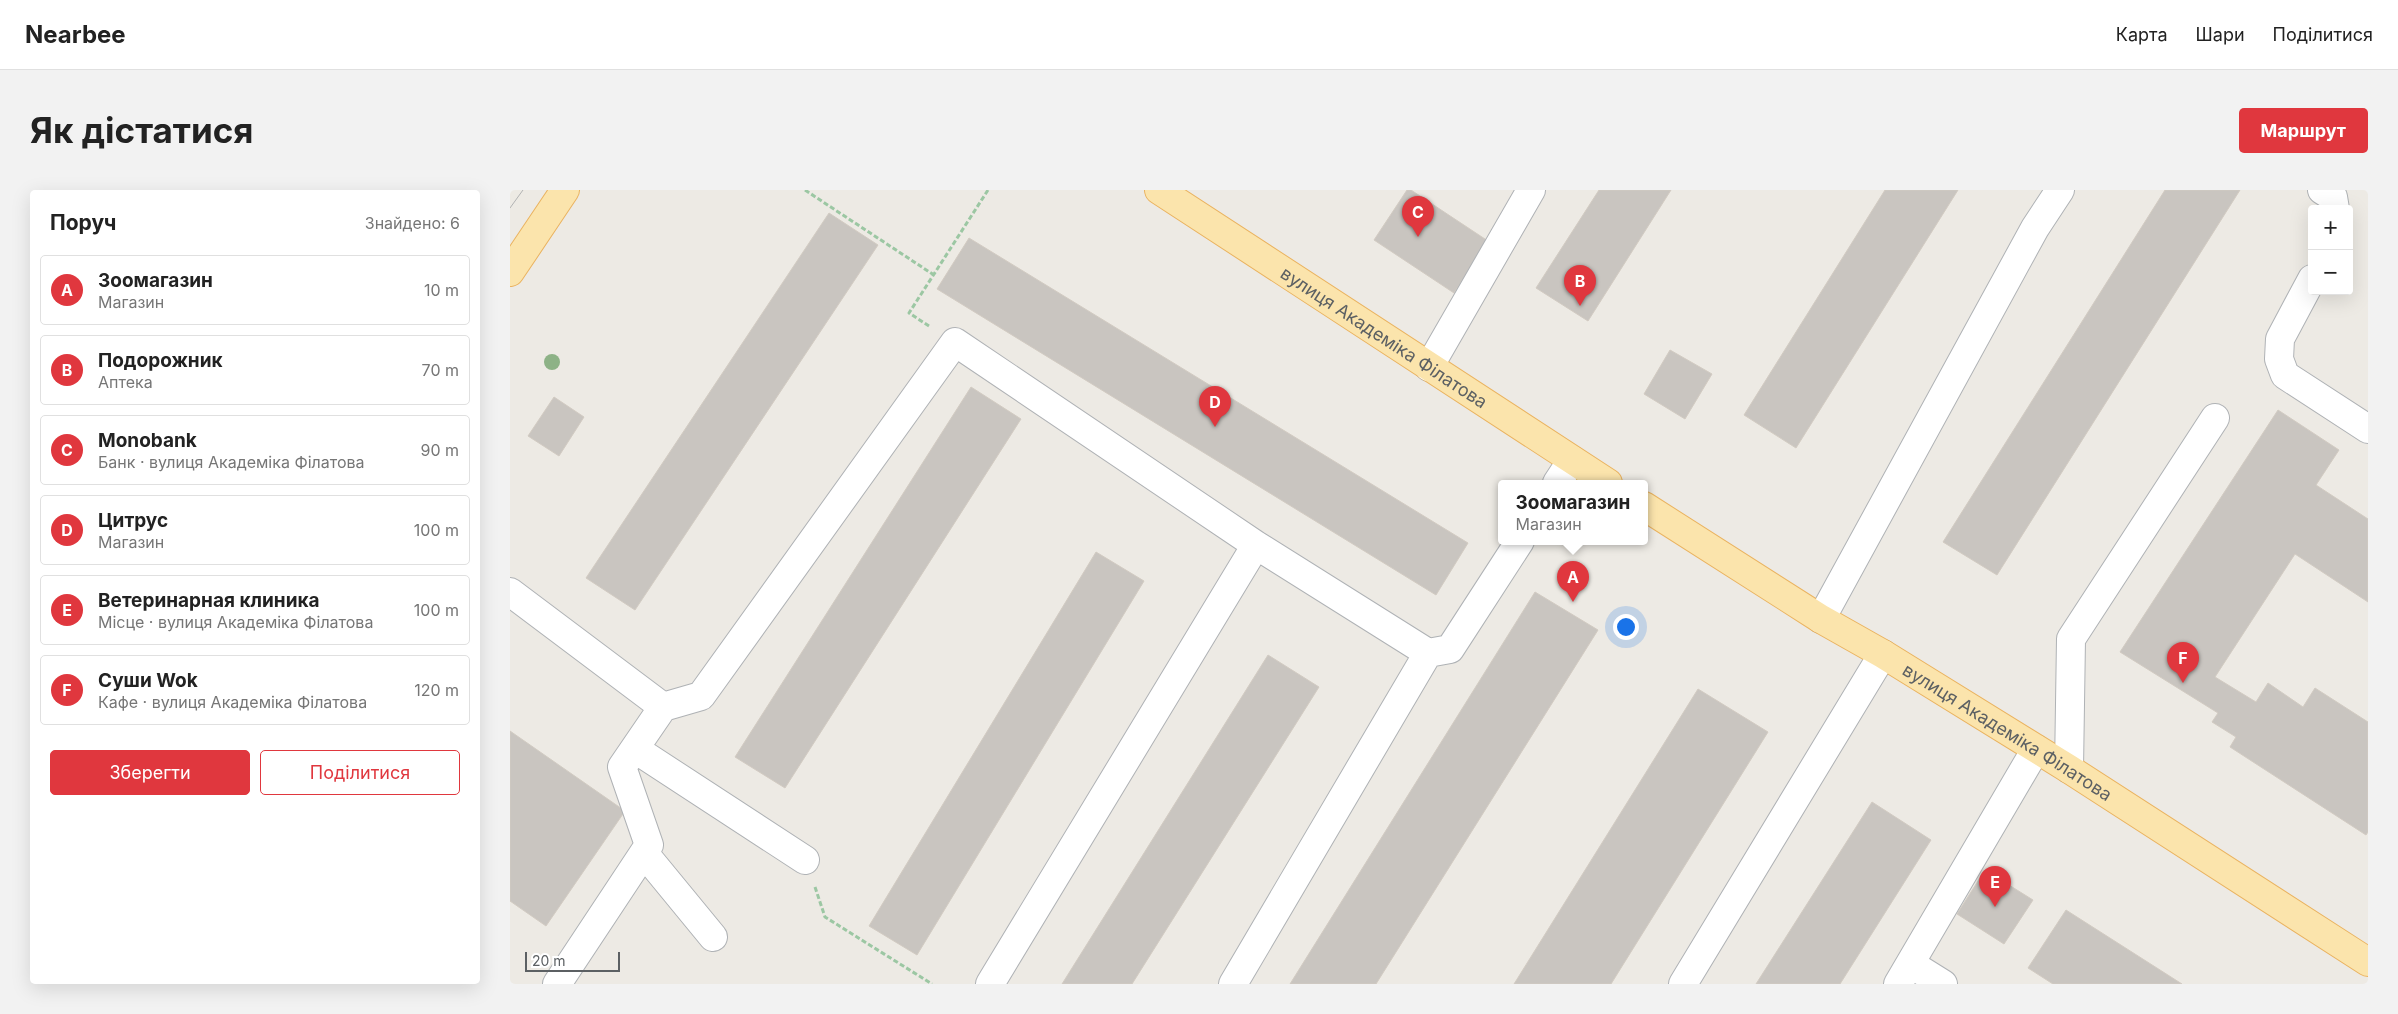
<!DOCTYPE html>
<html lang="uk">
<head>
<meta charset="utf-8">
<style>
  body { margin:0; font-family:Inter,sans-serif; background:#f2f2f2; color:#222 }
  .controls { position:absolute; right:15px; top:15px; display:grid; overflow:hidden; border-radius:5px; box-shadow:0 5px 20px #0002 }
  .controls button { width:45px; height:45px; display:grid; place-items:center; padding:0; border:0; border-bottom:1px solid #e0e0e0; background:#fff; color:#222; font:25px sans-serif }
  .scale { position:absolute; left:15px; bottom:12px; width:95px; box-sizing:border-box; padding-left:5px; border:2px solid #5c6063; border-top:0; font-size:14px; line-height:18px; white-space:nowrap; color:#5c6063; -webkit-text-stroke:4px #fff; paint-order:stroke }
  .you { position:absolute; left:1115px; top:436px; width:18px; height:18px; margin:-12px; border:4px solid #fff; border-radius:50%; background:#1a73e8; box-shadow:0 0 0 8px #1a73e833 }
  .badge { display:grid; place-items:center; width:32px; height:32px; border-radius:50%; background:#e0373e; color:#fff; font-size:16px; font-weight:700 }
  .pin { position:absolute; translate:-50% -41px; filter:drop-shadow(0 1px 2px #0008) }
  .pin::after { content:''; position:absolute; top:26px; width:18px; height:15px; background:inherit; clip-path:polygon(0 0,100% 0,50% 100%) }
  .popup { position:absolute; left:988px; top:290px; width:150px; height:65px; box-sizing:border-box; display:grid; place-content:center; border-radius:5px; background:#fff; filter:drop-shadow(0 1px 4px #0005); font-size:16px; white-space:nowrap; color:#767676 }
  .popup b { font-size:19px; color:#222 }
  .popup::after { content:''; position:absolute; left:50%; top:100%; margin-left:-10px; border:10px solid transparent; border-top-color:#fff }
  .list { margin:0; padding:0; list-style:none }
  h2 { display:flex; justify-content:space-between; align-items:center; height:65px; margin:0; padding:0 20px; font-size:21px }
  h2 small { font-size:16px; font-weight:400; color:#767676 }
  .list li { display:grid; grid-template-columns:32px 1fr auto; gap:15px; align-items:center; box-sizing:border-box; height:70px; margin:0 10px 10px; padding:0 10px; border:1px solid #e0e0e0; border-radius:5px }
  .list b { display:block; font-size:19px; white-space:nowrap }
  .list p { margin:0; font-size:16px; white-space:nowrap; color:#767676 }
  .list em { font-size:16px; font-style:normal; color:#767676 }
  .actions { display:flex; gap:10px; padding:15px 20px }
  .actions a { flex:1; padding:11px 0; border:1px solid #e0373e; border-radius:5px; text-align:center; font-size:18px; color:#e0373e }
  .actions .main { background:#e0373e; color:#fff }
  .map { position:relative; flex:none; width:1858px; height:794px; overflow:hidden; border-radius:5px }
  header { display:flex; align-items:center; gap:30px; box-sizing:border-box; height:70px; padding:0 25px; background:#fff; border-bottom:1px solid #e0e0e0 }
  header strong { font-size:24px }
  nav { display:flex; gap:28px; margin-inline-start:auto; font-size:18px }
  .intro { display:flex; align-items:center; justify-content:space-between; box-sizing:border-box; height:120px; padding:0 30px }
  h1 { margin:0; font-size:35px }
  .button { padding:12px 22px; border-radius:5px; background:#e0373e; color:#fff; font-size:18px; font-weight:700 }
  main { display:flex; gap:30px; padding:0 30px }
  aside { flex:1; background:#fff; border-radius:5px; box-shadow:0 5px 20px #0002 }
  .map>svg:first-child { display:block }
  .building { fill:#c9c5c0; stroke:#d2cbc2 }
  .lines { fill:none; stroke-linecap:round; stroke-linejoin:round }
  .minor-casing { stroke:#afb2b5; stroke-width:30 }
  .major-casing { stroke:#eab360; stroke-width:30 }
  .path { stroke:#9cc7a3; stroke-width:3; stroke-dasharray:5 2.5; stroke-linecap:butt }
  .minor { stroke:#fff; stroke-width:28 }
  .major { stroke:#fbe4ac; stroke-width:28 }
  .tram { stroke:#b2b3b3; stroke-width:1 }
  .tree { fill:#8db286 }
  .labels { text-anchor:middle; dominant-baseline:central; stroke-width:4.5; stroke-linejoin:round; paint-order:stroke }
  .street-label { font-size:18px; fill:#5c6063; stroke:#fff }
</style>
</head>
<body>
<header>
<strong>Nearbee</strong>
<nav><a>Карта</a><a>Шари</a><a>Поділитися</a></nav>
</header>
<div class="intro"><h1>Як дістатися</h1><a class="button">Маршрут</a></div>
<main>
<aside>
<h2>Поруч<small>Знайдено: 6</small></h2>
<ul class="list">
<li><span class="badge">A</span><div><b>Зоомагазин</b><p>Магазин</p></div><em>10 m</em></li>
<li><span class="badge">B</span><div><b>Подорожник</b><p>Аптека</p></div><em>70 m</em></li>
<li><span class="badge">C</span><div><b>Monobank</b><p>Банк · вулиця Академіка Філатова</p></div><em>90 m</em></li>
<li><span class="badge">D</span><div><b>Цитрус</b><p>Магазин</p></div><em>100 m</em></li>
<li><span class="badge">E</span><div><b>Ветеринарная клиника</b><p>Місце · вулиця Академіка Філатова</p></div><em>100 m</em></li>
<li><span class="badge">F</span><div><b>Суши Wok</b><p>Кафе · вулиця Академіка Філатова</p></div><em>120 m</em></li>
</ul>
<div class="actions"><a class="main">Зберегти</a><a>Поділитися</a></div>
</aside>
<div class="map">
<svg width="1858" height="794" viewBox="0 0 1858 794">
  <rect width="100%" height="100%" fill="#edeae4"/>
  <!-- building -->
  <path class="building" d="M897,0H901L978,51L944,103L864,50Z
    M1089,0H1161L1078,131L1026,98Z
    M1375,0H1448L1286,258L1234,225Z
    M1655,0H1730L1487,385L1433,352Z
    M319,23L368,55L125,420L76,388Z
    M459,48L958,353L926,405L427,99Z
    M1160,160L1202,184L1175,229L1134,204Z
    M461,197L511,229L275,598L225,567Z
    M44,207L74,227L49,266L18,246Z
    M1768,220L1829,260L1806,295L1858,329V412L1785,364L1705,487L1746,512L1758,493L1793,517L1805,498L1858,532V642L1856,645L1720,557L1726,547L1702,532L1708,523L1610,462Z
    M586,362L634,391L407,765L359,736Z
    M1025,402L1088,440L866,794H780Z
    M758,465L809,497L622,794H552Z
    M1188,499L1258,542L1101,794H1004Z
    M0,541L115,621L36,736L0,711Z
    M1362,612L1421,650L1330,794H1246Z
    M1475,680L1523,710L1494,754L1447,724Z
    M1556,720L1672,794H1543L1518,778Z"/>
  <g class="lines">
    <!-- minor casing -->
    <g class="minor-casing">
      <path id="minor" d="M1812,0L1823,7L1825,19
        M1802,89L1770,149L1769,169L1775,185L1858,239
        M919,177L1021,0
        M1047,293L1062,270
        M0,402L153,517
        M1311,429L1525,38L1550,0
        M125,559L295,670
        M1559,579L1561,449L1705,228
        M134,663L203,747
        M1401,774L1433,794
        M47,794L139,655L112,577L153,517L191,506L445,152L746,355L918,463
        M480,794L746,355
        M723,794L918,463L940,459L1010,351
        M1173,794L1373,464
        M1388,794L1526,559"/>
    </g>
    <!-- major casing -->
    <g class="major-casing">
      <g id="major">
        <path id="s1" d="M649,0L1098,293"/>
        <path d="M0,82L55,0"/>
        <path id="s2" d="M1134,316L1311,429L1373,464L1559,579L1858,772"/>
      </g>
    </g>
    <!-- path -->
    <path class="path" d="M295,0L424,85
      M419,136L399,123L478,0
      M305,697L315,727L422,794"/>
    <!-- minor -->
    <use href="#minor" class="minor"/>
    <!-- major -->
    <use href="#major" class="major"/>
    <!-- tram -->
    <path class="tram" d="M0,18L13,0"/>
  </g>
  <!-- trees -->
  <circle class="tree" cx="42" cy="172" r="8"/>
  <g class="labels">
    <!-- street labels -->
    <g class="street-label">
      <text stroke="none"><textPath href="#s1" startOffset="269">вулиця Академіка Філатова</textPath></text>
      <text stroke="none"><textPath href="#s2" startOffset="428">вулиця Академіка Філатова</textPath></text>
    </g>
  </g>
</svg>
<div class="controls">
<button>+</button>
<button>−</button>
</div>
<div class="scale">20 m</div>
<div class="you"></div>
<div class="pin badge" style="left:1063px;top:412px">A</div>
<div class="popup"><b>Зоомагазин</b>Магазин</div>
<div class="pin badge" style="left:1070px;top:116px">B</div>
<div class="pin badge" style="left:908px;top:47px">C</div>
<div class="pin badge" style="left:705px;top:237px">D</div>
<div class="pin badge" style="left:1485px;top:717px">E</div>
<div class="pin badge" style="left:1673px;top:493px">F</div>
</div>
</main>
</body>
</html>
